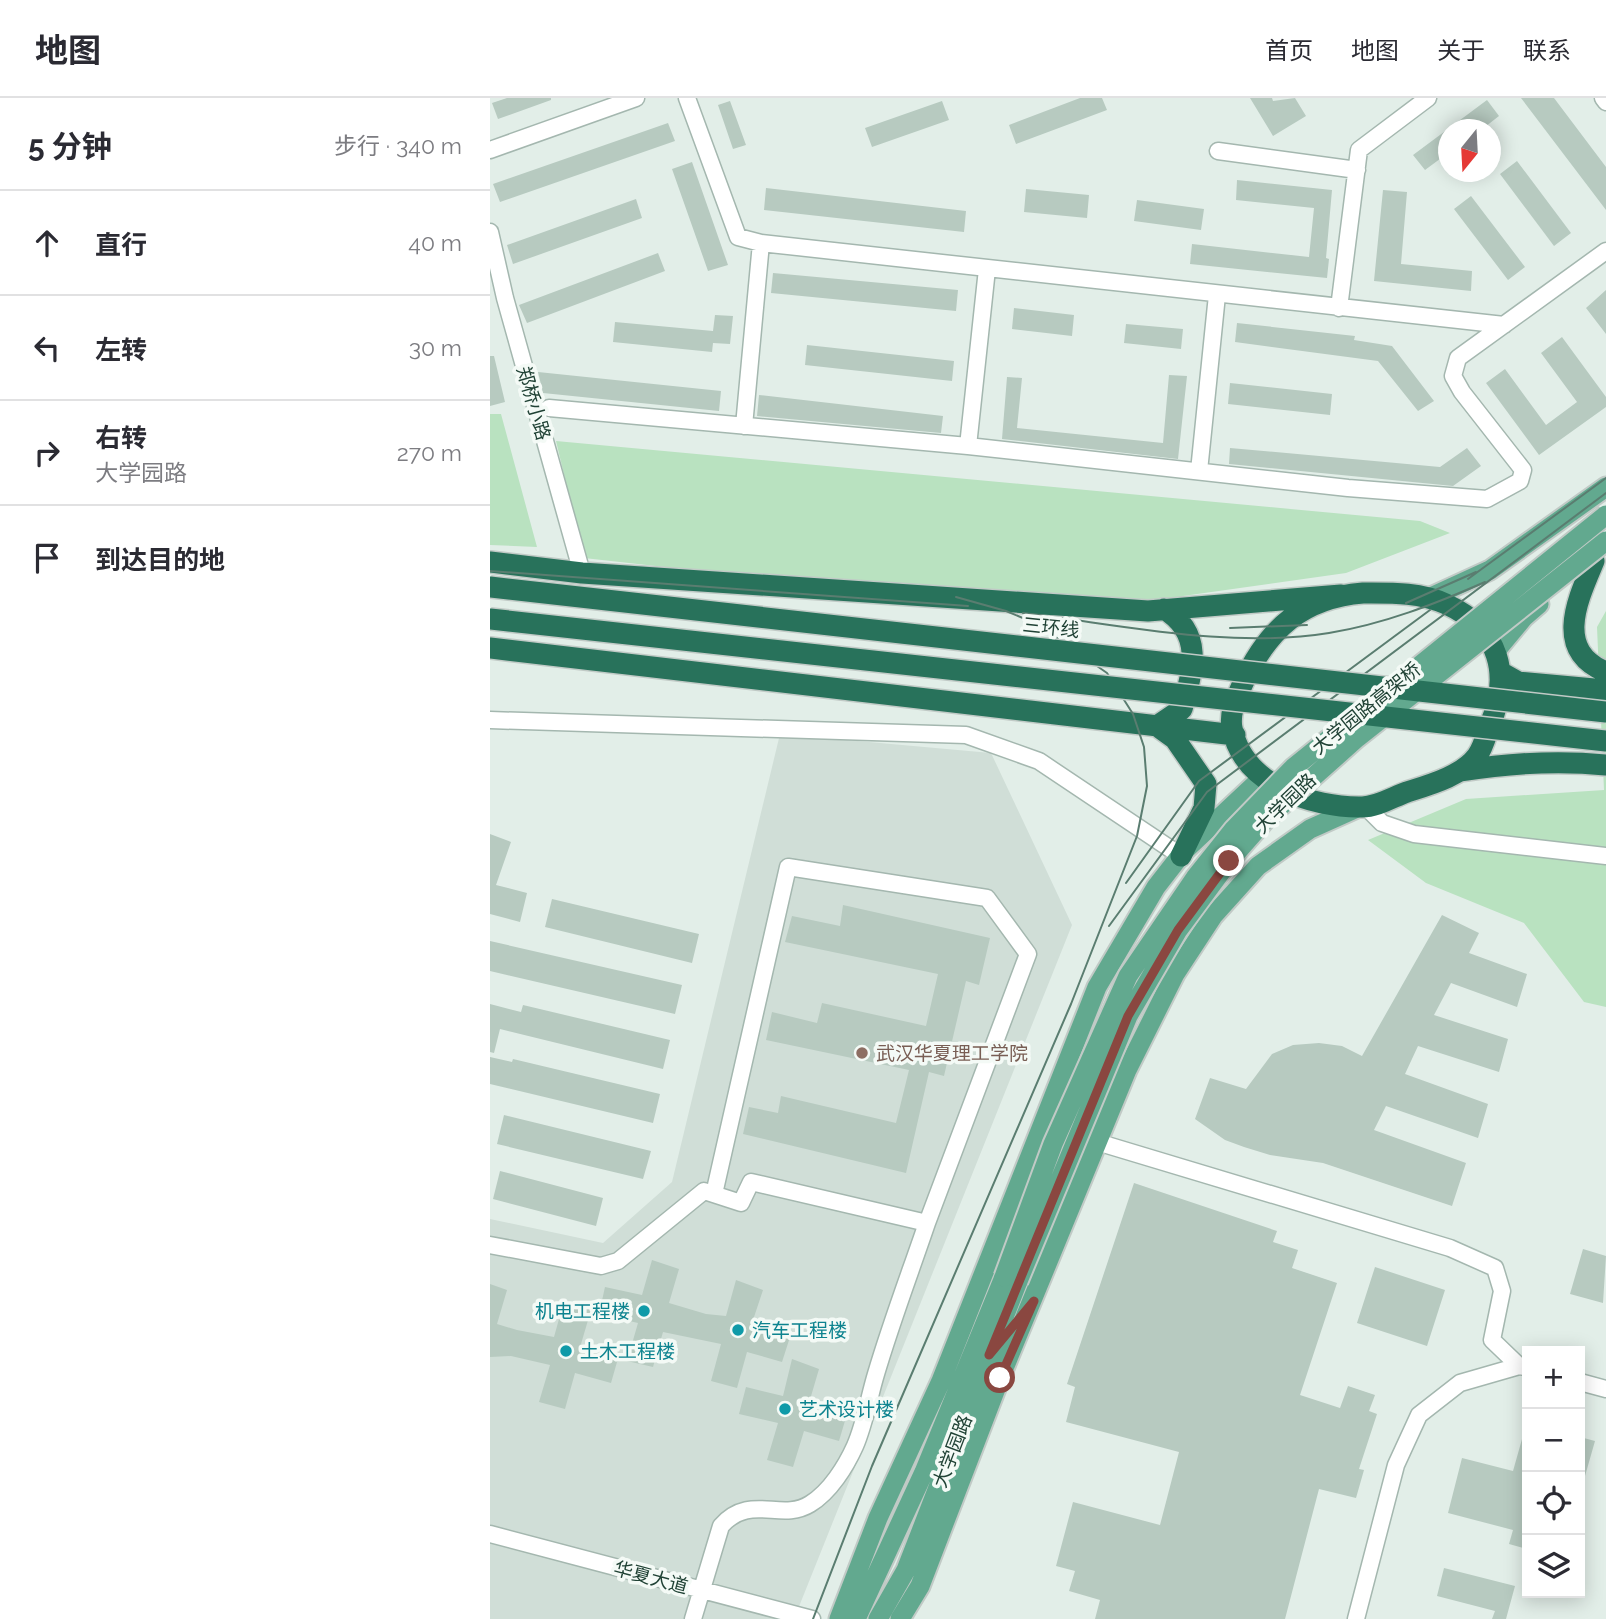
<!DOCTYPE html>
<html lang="zh">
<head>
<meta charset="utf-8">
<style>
  body { margin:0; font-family:Raleway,"Noto Sans SC",sans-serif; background:#f2f2f3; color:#2b2b33 }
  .controls { position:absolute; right:21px; bottom:21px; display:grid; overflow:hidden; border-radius:0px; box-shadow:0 4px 18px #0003 }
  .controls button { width:63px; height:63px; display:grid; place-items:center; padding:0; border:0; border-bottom:2px solid #e1e1e2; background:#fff; color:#2b2b33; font:35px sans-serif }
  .compass { position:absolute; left:948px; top:21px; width:63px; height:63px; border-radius:50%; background:#fff; box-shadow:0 4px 18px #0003; rotate:198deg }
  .stop { position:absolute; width:21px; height:21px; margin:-16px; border:5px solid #8a4740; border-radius:50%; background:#fff }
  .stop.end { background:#8a4740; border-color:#fff; box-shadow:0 2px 7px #0008 }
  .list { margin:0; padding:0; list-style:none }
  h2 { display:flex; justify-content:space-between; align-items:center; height:91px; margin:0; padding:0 28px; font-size:30px }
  h2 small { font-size:23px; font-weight:400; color:#7c7c81 }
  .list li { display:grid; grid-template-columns:46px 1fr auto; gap:21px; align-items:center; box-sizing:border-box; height:105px; padding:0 28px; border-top:2px solid #e1e1e2 }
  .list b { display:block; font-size:26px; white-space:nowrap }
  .list p { margin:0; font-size:23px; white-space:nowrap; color:#7c7c81 }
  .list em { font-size:23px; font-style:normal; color:#7c7c81 }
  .icon { flex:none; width:38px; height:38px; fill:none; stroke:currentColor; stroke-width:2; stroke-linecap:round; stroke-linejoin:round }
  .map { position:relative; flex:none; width:1116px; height:1521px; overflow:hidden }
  header { display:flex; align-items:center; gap:42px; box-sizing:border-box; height:98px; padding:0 35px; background:#fff; border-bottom:2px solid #e1e1e2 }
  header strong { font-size:33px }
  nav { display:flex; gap:38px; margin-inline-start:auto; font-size:24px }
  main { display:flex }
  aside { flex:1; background:#fff }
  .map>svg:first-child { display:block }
  .built { fill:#d0ded7 }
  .green { fill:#b9e2c0 }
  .building { fill:#b7cac0 }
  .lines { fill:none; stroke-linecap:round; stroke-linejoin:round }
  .minor-casing { stroke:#a4b7af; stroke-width:19 }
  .major-casing { stroke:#c1cac6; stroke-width:23 }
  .highway-casing { stroke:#c1cac6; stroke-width:24 }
  .minor { stroke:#fff; stroke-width:16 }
  .major { stroke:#62a98f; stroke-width:19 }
  .highway { stroke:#28725b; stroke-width:21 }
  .tram { stroke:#5a7d70; stroke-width:2 }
  .major-bridge-casing { stroke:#c1cac6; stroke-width:23; stroke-linecap:butt }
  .highway-bridge-casing { stroke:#c1cac6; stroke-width:24; stroke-linecap:butt }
  .major-bridge { stroke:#62a98f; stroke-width:19 }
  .highway-bridge { stroke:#28725b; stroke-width:21 }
  .route { stroke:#8a4740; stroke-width:9 }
  .education-dot { fill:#8d6e63; stroke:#f4faf6; stroke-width:2.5 }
  .culture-dot { fill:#0f9aa8; stroke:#f4faf6; stroke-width:2.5 }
  .labels { text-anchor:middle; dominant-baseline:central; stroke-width:7; stroke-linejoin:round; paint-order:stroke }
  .street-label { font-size:19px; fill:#204235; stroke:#f4faf6 }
  .education-label { font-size:19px; fill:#785e54; stroke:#f4faf6; text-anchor:start }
  .culture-label { font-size:19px; fill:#0d838f; stroke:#f4faf6; text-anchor:start }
</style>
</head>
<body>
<header>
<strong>地图</strong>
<nav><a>首页</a><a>地图</a><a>关于</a><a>联系</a></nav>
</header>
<main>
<aside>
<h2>5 分钟<small>步行 · 340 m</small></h2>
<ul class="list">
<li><svg class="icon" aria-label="ahead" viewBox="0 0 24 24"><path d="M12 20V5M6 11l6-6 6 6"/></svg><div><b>直行</b></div><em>40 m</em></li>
<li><svg class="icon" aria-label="left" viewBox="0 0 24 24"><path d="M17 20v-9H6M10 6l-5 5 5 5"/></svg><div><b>左转</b></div><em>30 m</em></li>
<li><svg class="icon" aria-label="right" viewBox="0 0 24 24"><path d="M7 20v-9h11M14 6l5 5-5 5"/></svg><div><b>右转</b><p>大学园路</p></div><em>270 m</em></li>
<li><svg class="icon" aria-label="arrive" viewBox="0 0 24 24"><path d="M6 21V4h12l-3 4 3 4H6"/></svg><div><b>到达目的地</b></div></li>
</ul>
</aside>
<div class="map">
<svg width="1116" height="1521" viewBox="0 0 1116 1521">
  <rect width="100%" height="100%" fill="#e2eee8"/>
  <!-- built -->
  <path class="built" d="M290,636L501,655L582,827L304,1521H0V1121L113,1145L182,1084Z"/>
  <!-- green -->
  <path class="green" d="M0,316H11L47,449L0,447Z
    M66,343L930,423L960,435L856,475L693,498L663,523L94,460Z
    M1116,513V909L1094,904L1034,825L936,785L878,742L976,701L1114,692L1107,529Z"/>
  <!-- building -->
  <path class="building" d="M17,0H61V2L8,21L2,5Z
    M590,0H612L617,12L526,46L519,27Z
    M760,0H782L783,3L805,0L816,18L783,38Z
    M1031,0H1064L1116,69V112Z
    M997,2L1009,18L991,32H958V55L935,72L923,57Z
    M240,3L256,47L243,51L228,7Z
    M452,3L459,22L382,49L375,30Z
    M178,25L185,43L10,104L3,86Z
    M1027,63L1081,135L1064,148L1010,76Z
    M202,64L238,167L218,173L182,71Z
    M747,82L842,92L836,160L839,161L837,180L700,166L702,146L819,159L824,110L746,102Z
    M276,90L476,113L474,134L274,112Z
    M536,91L599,97L597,120L534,114Z
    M893,92L917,94L911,166L982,173L981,193L884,183Z
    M981,98L1035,169L1018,182L964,111Z
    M146,101L152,120L23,166L17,147Z
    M647,102L714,111L711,132L644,123Z
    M168,155L175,173L37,225L29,207Z
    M283,175L468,192L466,213L281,195Z
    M1116,192V236L1096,210Z
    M524,210L584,217L582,238L522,231Z
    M225,217L243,218L240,246L223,245L222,254L123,244L125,224L223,233Z
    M747,225L865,238L864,242L902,248L944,303L928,313L888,263L745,244Z
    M636,226L693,231L691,251L634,245Z
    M1072,239L1116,299V309L1049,357L996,285L1015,271L1056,327L1087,304L1051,255Z
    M317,247L464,263L462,283L315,267Z
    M0,258H4L15,304L0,308Z
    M48,274L231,293L229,313L53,295Z
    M679,277L697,278L688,361L512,341L517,279L532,280L527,330L673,345Z
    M740,285L842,296L840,317L738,306Z
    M269,297L453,318L451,335L267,318Z
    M740,350L950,369L977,350L991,368L963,388L739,366Z
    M0,736L21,744L6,787L37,795L30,824L0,816Z
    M62,801L209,836L202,865L55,829Z
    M353,807L500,840L489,887L476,883L454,978L439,974L416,1075L253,1036L259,1009L288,1015L291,998L406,1025L419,972L276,942L282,914L327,925L332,905L436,928L448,876L295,844L302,818L350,828Z
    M952,817L989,835L979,855L1037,876L1027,909L961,885L944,917L1018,941L1009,974L928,948L915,976L998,1006L988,1040L896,1008L884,1032L976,1065L962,1108L833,1065L780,1057L754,1049L735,1042L705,1021L720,980L756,991L782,956L803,947L829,945L852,948L872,958Z
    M0,843L192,887L185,916L0,873Z
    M0,906L31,914L33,907L180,942L173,971L10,931L4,955L0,954Z
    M0,959L22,964L23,961L170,996L163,1025L0,986Z
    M14,1017L161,1053L153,1081L7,1046Z
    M10,1073L113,1100L106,1128L3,1101Z
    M644,1085L787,1133L783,1144L808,1152L802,1170L847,1185L810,1297L850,1310L858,1288L885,1297L879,1313L887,1316L869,1371L874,1372L866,1400L829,1391L795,1521H605L610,1502L579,1493L585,1473L566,1468L583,1404L670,1427L689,1354L576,1324L585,1289L577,1286Z
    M1093,1151L1116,1158L1113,1205L1080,1196Z
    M162,1162L189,1171L179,1205L216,1216L236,1218L246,1182L273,1192L262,1225L301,1236L292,1264L257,1254L247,1290L221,1283L231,1246L173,1234L163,1269L137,1263L148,1225L109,1216L115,1189L152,1197Z
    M885,1169L955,1192L937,1248L867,1225Z
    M0,1186L17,1192L7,1226L27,1232L64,1239L74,1203L101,1212L91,1246L129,1257L121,1285L85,1275L75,1311L49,1304L60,1267L21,1258L0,1259Z
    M302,1261L329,1271L319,1305L357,1316L349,1343L314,1333L303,1369L277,1362L288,1325L249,1316L256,1289L293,1298Z
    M1034,1334H1037V1451L1019,1446L1023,1432L958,1415L972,1360L1023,1373Z
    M1090,1339L1105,1343L1093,1385H1090Z
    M954,1470L1025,1488L1016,1521H1002L1005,1513L947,1498Z"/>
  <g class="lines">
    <!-- minor casing -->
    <g class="minor-casing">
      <path id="minor" d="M197,0L248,139L271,145L1014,227
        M1113,0L1116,4
        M0,52L146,0
        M728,53L867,72
        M0,134L15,200L92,475
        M849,210L869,52L938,0
        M59,310L478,348L858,390L997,401L1030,383L1033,372L972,294L963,278L968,260L1116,153
        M254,328L271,145
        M478,348L497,171
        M709,373L727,197
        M0,622L476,637L549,663L691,758
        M876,709L892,725L924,736L1116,758
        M607,1044L960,1150L1005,1170L1012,1193L1002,1242L1029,1268
        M224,1096L298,769L497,800L538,856L437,1125
        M0,1147L111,1168L128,1163L214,1093L251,1105L261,1084L437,1125C420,1175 401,1225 386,1276C379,1299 375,1325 365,1348C356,1368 340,1394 320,1406C291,1424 260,1395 231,1428L203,1521
        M1090,1284L1116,1291
        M0,1436L322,1521
        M866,1521L906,1367L929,1317L970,1285L1029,1268L1035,1269"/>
    </g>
    <!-- major casing -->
    <g class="major-casing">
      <path id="major" d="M939,500L1000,472L1116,389
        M1005,554L1034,519L1049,506
        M349,1521L388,1420L451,1283L607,889L666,789L694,753L773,679
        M366,1521L434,1374L514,1179
        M388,1521L416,1472L528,1183
        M410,1521L430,1488L510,1280L637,972L685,876L723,818L768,768L820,731L869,709"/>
    </g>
    <!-- highway casing -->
    <g class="highway-casing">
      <path id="highway" d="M1104,463C1088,501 1063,552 1116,574
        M0,464L92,475L658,513L851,497
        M873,495C901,495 929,494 956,506C1010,531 1022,577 999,629C996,638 993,650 987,658C972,678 939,687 917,694C903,699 887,709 872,709C822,710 753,687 742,630C739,614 747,599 753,585C778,531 812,500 873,495Z
        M674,511C714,535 703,572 692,611L667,628L685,641L716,686L714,710L691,758
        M0,550L745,637
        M1012,575L1028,584L1116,592
        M971,673C1020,665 1067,662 1116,667"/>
    </g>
    <!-- minor -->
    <use href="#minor" class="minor"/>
    <!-- major -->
    <use href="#major" class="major"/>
    <!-- highway -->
    <use href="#highway" class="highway"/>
    <!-- tram -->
    <path class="tram" d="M0,473L478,508
      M978,481L1116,380
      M916,505L986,474
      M533,515C633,527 739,551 839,535C894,526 945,506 995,484
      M740,530L817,527
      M636,785L709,683L940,512
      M619,828L717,694L1116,395
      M323,1521L382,1368L581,906L647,738L657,688L654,649L643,616L617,575L547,526L516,513L466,499"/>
    <!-- major-bridge casing -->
    <g class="major-bridge-casing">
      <path id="major-bridge" d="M514,1179L563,1046L638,878L705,780L744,731L803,670L1116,417
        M528,1183L638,918L688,832L739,763L775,722L867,640L1116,443"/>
    </g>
    <!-- highway-bridge casing -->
    <g class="highway-bridge-casing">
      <path id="highway-bridge" d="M0,489L1116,614
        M0,521L1116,643"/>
    </g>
    <!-- major-bridge -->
    <use href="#major-bridge" class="major-bridge"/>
    <!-- highway-bridge -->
    <use href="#highway-bridge" class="highway-bridge"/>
  </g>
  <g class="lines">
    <!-- route -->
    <path class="route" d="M510,1280L544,1203L499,1257L638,918L688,832L739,763"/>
  </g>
  <!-- markers -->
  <circle class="education-dot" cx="372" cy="955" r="7"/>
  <g class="culture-dot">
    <circle cx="154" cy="1213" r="7"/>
    <circle cx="248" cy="1232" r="7"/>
    <circle cx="76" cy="1253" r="7"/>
    <circle cx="295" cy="1311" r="7"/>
  </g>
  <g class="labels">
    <!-- street labels -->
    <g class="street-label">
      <text transform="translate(44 305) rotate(74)">郑桥小路</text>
      <text transform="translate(561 529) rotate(6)">三环线</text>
      <text transform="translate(876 610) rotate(-39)">大学园路高架桥</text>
      <text transform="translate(795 705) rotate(-44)">大学园路</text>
      <text transform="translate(462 1353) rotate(-69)">大学园路</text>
      <text transform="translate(161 1479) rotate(15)">华夏大道</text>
    </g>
    <!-- education labels -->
    <g class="education-label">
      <text x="386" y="955">武汉华夏理工学院</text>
    </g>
    <!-- culture labels -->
    <g class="culture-label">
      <text x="140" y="1213" text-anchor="end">机电工程楼</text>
      <text x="262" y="1232">汽车工程楼</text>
      <text x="90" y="1253">土木工程楼</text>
      <text x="309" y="1311">艺术设计楼</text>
    </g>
  </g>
</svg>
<div class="controls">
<button>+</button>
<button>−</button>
<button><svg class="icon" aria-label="locate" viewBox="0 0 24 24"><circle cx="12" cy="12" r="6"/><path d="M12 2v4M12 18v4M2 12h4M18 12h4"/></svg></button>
<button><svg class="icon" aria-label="layers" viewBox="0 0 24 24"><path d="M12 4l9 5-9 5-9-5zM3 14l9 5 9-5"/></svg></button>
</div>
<svg class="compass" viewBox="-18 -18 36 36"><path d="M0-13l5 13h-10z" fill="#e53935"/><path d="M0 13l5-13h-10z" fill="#7c7c81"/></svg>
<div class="stop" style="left:510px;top:1280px"></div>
<div class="stop end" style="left:739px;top:763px"></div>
</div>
</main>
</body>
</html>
